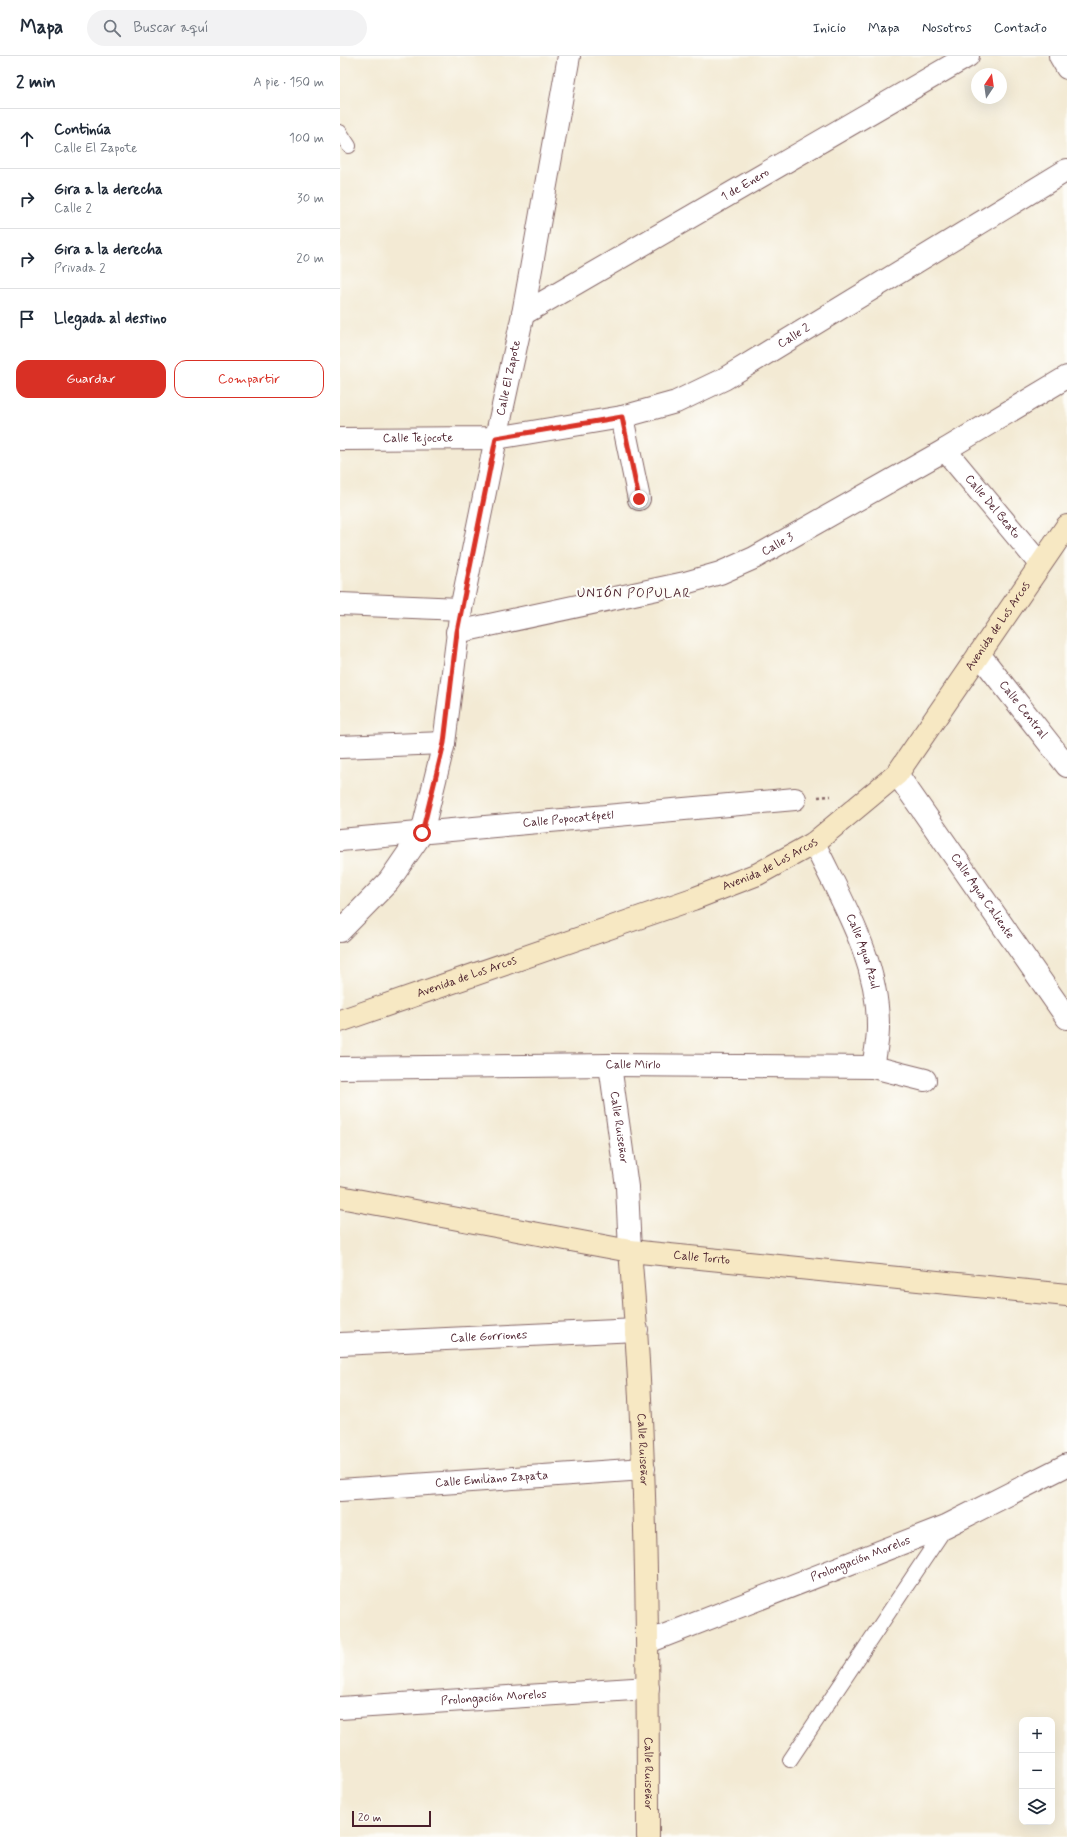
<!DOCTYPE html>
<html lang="es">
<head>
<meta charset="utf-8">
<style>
  body { margin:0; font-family:Mynerve,sans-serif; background:#f2f2f3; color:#1f2937 }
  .controls { position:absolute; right:12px; bottom:12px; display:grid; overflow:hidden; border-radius:8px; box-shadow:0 4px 16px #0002 }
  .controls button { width:36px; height:36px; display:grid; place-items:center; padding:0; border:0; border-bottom:1px solid #e0e1e3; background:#fff; color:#1f2937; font:20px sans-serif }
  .compass { position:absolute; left:631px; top:12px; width:36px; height:36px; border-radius:50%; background:#fff; box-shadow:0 4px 16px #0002; rotate:13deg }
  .scale { position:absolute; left:12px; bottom:10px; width:79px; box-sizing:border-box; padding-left:4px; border:2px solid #4a1f2b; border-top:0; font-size:11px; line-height:14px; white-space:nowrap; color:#4a1f2b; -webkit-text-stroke:3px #fdfcf7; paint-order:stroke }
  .stop { position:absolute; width:12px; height:12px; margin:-9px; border:3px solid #d93025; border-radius:50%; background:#fff }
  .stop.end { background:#d93025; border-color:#fff; box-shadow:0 1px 4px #0008 }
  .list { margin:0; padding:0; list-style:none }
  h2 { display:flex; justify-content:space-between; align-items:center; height:52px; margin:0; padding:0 16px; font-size:17px }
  h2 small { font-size:13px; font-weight:400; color:#747a83 }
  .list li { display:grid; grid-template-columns:26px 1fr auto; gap:12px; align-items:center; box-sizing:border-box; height:60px; padding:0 16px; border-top:1px solid #e0e1e3 }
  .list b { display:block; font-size:15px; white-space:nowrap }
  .list p { margin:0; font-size:13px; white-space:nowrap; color:#747a83 }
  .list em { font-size:13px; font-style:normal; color:#747a83 }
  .actions { display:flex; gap:8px; padding:12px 16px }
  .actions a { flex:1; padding:9px 0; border:1px solid #d93025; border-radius:12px; text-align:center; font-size:14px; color:#d93025 }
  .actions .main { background:#d93025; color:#fff }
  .icon { flex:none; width:22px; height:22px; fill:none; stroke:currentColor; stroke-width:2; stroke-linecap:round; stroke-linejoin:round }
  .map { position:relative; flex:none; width:727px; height:1781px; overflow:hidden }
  header { display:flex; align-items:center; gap:24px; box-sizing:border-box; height:56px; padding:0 20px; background:#fff; border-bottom:1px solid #e0e1e3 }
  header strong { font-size:19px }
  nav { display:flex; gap:22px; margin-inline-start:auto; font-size:14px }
  .search { width:280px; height:36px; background:#f2f2f3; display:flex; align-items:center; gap:10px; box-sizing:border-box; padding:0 14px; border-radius:22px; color:#747a83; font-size:15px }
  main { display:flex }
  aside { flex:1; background:#fff }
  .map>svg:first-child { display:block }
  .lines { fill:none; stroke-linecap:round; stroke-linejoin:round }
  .lane-casing { stroke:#856666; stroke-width:16 }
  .street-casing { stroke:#856666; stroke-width:24 }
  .secondary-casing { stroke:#856666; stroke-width:24 }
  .path { stroke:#856666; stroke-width:2.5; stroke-dasharray:3 3; stroke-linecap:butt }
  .lane { stroke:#fff; stroke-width:14 }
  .street { stroke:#fff; stroke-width:22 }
  .secondary { stroke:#f7e8c3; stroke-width:22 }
  .route { stroke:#d93025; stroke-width:5 }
  .labels { text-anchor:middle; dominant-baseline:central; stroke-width:4; stroke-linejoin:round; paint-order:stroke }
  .street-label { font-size:12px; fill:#4a1f2b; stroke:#fdfcf7 }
  .neighbourhood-label { font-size:13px; letter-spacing:1px; fill:#4a1f2b; stroke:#fdfcf7 }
</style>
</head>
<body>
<header>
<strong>Mapa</strong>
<div class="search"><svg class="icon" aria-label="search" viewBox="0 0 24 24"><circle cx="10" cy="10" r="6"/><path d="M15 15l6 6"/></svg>Buscar aquí</div>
<nav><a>Inicio</a><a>Mapa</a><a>Nosotros</a><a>Contacto</a></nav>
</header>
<main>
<aside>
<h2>2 min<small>A pie · 150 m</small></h2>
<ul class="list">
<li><svg class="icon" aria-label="ahead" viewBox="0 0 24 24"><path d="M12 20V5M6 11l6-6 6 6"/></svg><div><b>Continúa</b><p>Calle El Zapote</p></div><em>100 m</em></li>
<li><svg class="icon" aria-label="right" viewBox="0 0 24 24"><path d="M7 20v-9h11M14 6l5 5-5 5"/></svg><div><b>Gira a la derecha</b><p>Calle 2</p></div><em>30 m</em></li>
<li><svg class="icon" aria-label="right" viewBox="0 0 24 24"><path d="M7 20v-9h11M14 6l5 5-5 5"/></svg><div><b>Gira a la derecha</b><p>Privada 2</p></div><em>20 m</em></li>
<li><svg class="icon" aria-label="arrive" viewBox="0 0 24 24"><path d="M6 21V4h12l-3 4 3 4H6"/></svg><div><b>Llegada al destino</b></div></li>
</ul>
<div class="actions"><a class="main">Guardar</a><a>Compartir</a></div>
</aside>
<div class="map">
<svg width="727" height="1781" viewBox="0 0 727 1781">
  <rect width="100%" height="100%" fill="#fdfcf7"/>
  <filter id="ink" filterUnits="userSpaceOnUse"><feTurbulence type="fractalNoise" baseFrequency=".025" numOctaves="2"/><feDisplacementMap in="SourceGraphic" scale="8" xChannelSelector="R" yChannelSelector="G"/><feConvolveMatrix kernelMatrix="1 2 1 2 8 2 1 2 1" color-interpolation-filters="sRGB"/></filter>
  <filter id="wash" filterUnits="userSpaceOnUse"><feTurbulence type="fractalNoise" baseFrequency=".012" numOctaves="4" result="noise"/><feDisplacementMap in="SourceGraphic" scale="16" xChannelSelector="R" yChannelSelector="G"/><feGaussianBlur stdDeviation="0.9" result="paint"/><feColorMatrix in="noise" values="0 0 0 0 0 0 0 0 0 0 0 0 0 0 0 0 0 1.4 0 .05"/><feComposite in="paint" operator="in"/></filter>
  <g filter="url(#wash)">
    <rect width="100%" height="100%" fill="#f3ead4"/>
  </g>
  <g filter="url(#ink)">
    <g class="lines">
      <!-- lane casing -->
      <g class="lane-casing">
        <path id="lane" d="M0,76L9,90
          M450,1704L606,1471"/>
      </g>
      <!-- street casing -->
      <g class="street-casing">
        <g id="street">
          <path d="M720,0L727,12"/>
          <path id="s1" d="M183,258L628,0"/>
          <path d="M282,361L299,443"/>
          <path id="s2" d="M0,383L156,382L282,361L336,346L384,323L727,114"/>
          <path id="s3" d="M605,394L700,508"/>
          <path d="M0,548L121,553"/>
          <path id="s4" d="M117,576L345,527L380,517L414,502L605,394L727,321"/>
          <path id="s5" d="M639,598L727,710"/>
          <path d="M0,691L104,687"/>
          <path id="s6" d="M557,718L727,962"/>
          <path id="s7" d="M0,784L455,743"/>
          <path id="s8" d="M474,787C502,846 539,905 538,972C538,985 535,999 533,1011"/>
          <path id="s9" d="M0,875L49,825L82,777L104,687L121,553L156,382L183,258L229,0"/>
          <path id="s10" d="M270,1009L287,1131L290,1195"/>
          <path id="s11" d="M0,1012L270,1009L533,1011L585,1024"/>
          <path id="s12" d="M0,1288L297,1274"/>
          <path id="s13" d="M0,1434L304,1413"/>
          <path id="s14" d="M308,1586L606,1470L727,1409"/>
          <path id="s15" d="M0,1652L308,1632"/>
        </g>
      </g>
      <!-- secondary casing -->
      <g class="secondary-casing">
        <g id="secondary">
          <path id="s16" d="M0,965L353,843L418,818L474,787L557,718L727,470"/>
          <path id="s17" d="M0,1141L290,1195L727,1239"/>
          <path id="s18" d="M290,1195C307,1390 308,1585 308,1781"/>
        </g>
      </g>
      <!-- path -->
      <path class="path" d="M478,741L491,740"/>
      <!-- lane -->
      <use href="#lane" class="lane"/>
      <!-- street -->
      <use href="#street" class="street"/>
      <!-- secondary -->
      <use href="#secondary" class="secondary"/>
    </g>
  </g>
  <g class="lines" filter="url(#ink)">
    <!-- route -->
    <path class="route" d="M82,777L104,687L117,576L156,382L282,361L299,443"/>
  </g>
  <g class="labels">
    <!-- street labels -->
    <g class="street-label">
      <text stroke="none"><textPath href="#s1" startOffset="257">1 de Enero</textPath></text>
      <text stroke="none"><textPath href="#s2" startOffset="475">Calle 2</textPath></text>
      <text stroke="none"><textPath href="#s9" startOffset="592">Calle El Zapote</textPath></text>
      <text stroke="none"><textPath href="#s2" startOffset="78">Calle Tejocote</textPath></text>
      <text stroke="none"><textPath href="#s3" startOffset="74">Calle Del Beato</textPath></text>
      <text stroke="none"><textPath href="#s4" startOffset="334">Calle 3</textPath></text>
      <text stroke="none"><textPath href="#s16" startOffset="794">Avenida de Los Arcos</textPath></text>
      <text stroke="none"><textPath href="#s5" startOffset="71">Calle Central</textPath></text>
      <text stroke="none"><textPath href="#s7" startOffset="229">Calle Popocatépetl</textPath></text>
      <text stroke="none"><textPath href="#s16" startOffset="458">Avenida de Los Arcos</textPath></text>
      <text stroke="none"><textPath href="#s6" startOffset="149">Calle Agua Caliente</textPath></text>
      <text stroke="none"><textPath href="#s8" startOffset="119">Calle Agua Azul</textPath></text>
      <text stroke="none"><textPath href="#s16" startOffset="134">Avenida de Los Arcos</textPath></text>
      <text stroke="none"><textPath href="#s11" startOffset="293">Calle Mirlo</textPath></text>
      <text stroke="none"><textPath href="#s10" startOffset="63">Calle Ruiseñor</textPath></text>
      <text stroke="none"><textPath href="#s17" startOffset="367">Calle Torito</textPath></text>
      <text stroke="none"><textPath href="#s12" startOffset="149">Calle Gorriones</textPath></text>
      <text stroke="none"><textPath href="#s18" startOffset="199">Calle Ruiseñor</textPath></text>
      <text stroke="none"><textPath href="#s13" startOffset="152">Calle Emiliano Zapata</textPath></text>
      <text stroke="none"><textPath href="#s14" startOffset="228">Prolongación Morelos</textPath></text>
      <text stroke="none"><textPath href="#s15" startOffset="154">Prolongación Morelos</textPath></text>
      <text stroke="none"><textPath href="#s18" startOffset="523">Calle Ruiseñor</textPath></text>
    </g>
    <!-- neighbourhood labels -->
    <g class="neighbourhood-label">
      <text x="294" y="537">UNIÓN POPULAR</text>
    </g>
  </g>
</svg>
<div class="controls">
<button>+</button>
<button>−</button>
<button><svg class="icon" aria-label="layers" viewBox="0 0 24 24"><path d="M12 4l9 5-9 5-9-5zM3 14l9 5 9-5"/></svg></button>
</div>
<svg class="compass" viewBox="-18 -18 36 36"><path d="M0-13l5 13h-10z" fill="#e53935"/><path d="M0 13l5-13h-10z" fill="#747a83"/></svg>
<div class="scale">20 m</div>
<div class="stop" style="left:82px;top:777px"></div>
<div class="stop end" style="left:299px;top:443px"></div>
</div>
</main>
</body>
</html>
